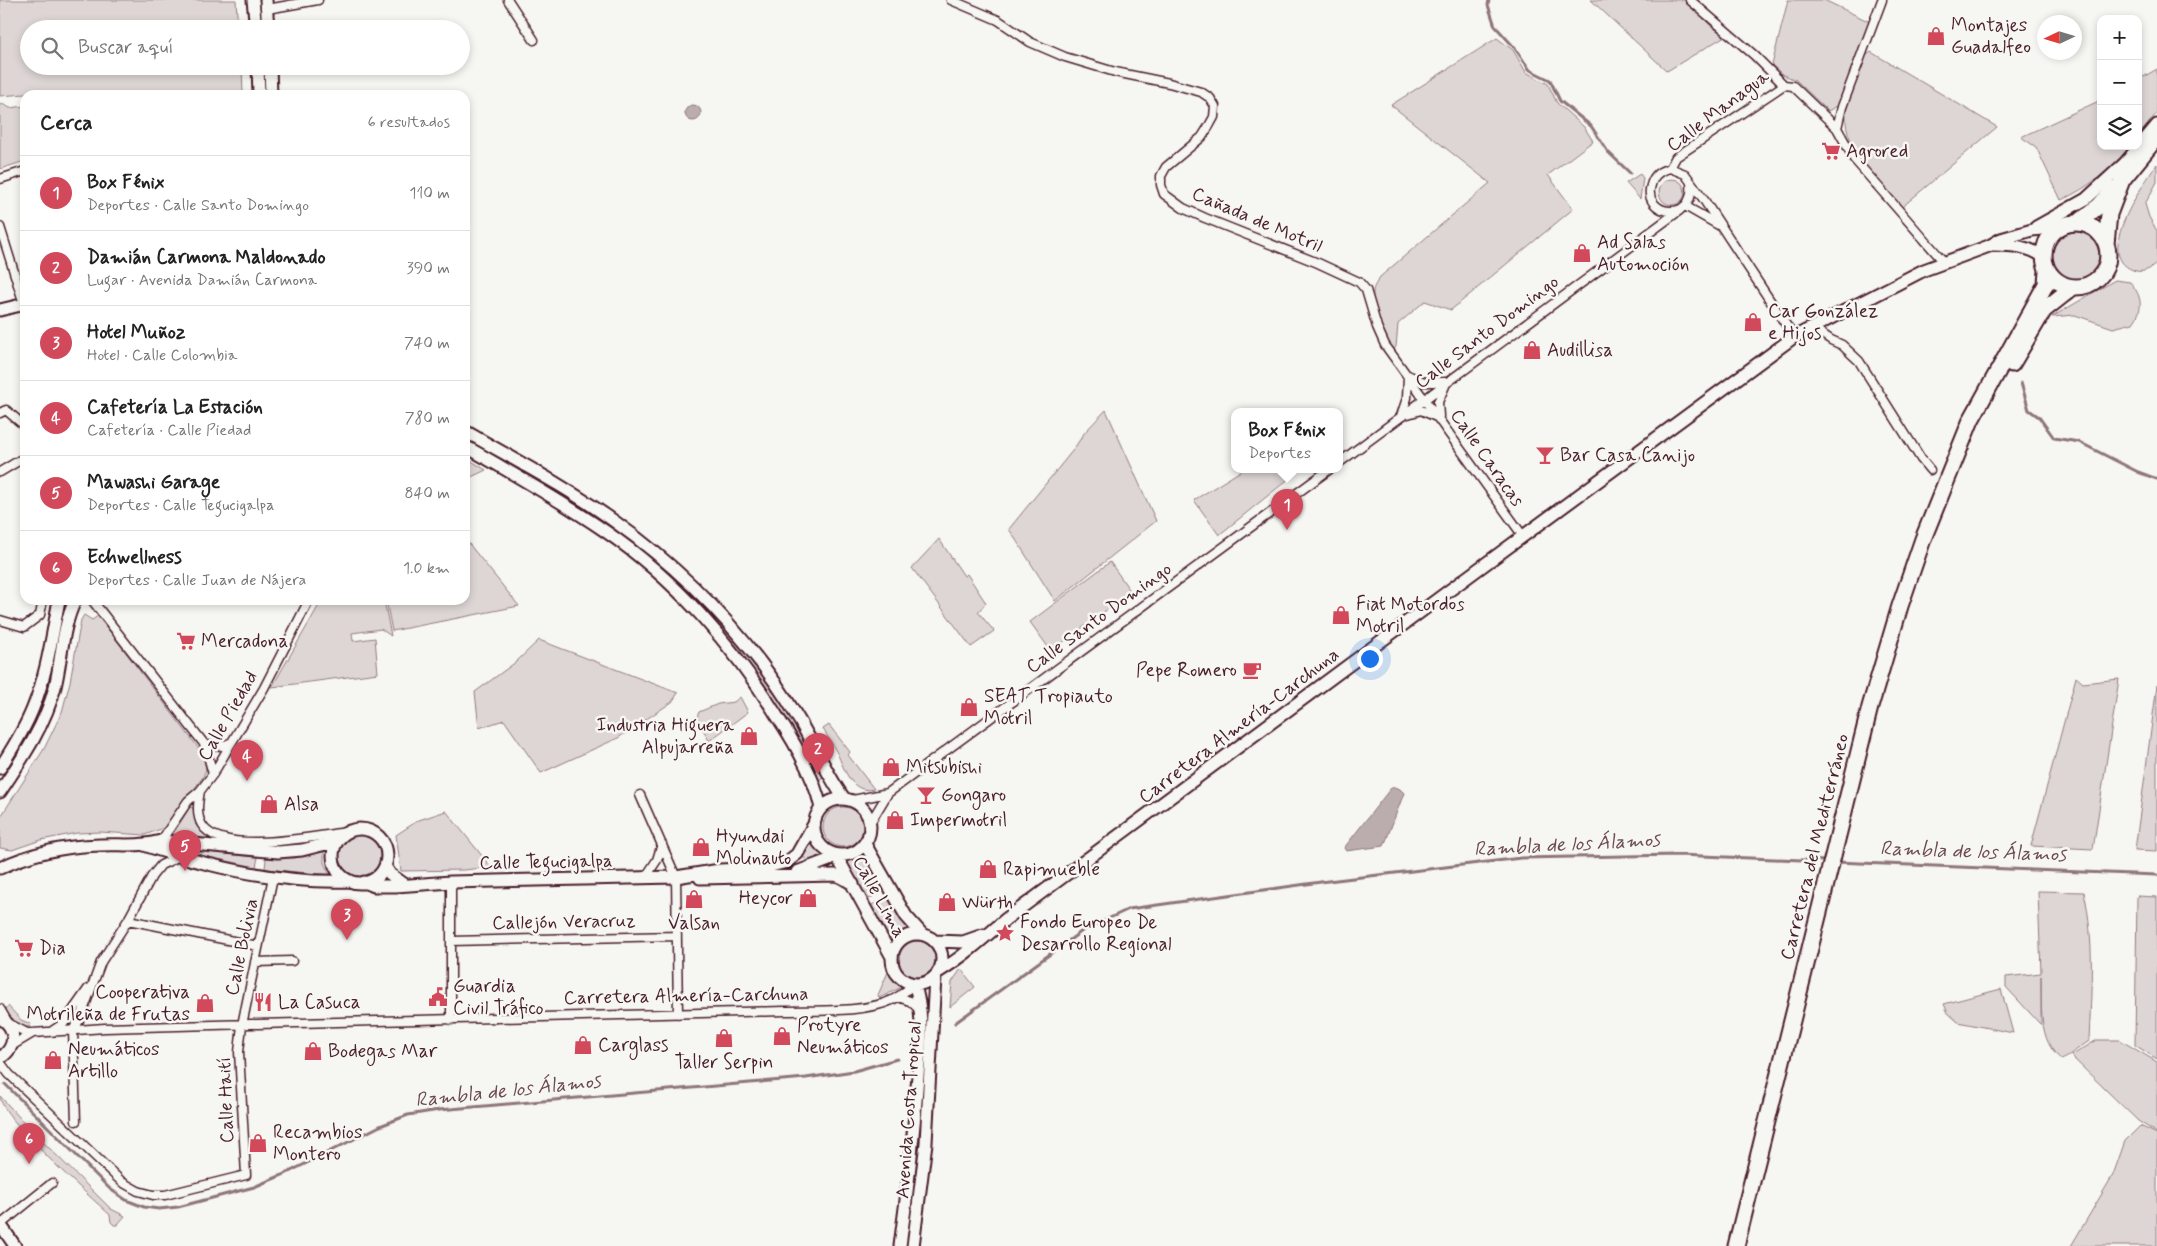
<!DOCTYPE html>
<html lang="es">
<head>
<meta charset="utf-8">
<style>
  body { margin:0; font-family:Mynerve,sans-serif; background:#f6f6f6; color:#222 }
  .controls { position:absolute; right:15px; top:15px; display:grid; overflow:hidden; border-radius:10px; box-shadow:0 2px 8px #0003 }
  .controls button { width:45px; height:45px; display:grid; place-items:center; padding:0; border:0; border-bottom:1px solid #e0e0e0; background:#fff; color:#222; font:25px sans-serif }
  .compass { position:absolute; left:2037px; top:15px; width:45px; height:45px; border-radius:50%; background:#fff; box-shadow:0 2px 8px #0003; rotate:266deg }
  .you { position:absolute; left:1369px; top:658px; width:18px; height:18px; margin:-12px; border:4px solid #fff; border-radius:50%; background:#1a73e8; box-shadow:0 0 0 8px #1a73e833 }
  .badge { display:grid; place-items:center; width:32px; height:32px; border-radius:50%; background:#d1495b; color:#fff; font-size:16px; font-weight:700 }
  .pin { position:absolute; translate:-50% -41px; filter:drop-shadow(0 1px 2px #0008) }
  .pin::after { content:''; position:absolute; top:26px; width:18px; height:15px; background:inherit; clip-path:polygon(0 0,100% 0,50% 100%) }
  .popup { position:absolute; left:1231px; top:408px; width:112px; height:65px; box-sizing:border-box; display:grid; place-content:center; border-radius:10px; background:#fff; filter:drop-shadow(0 1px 4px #0005); font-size:16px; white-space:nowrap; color:#767676 }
  .popup b { font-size:19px; color:#222 }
  .popup::after { content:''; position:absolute; left:50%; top:100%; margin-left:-10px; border:10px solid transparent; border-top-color:#fff }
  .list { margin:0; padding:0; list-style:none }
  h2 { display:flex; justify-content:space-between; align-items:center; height:65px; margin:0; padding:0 20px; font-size:21px }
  h2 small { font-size:16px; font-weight:400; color:#767676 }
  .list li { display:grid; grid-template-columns:32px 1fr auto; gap:15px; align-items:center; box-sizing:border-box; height:75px; padding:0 20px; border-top:1px solid #e0e0e0 }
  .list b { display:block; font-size:19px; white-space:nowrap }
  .list p { margin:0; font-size:16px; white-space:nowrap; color:#767676 }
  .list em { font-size:16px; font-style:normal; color:#767676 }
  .icon { flex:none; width:28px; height:28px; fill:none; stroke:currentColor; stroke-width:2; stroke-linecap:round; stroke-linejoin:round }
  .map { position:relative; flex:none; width:2157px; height:1246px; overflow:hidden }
  .search { position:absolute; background:#fff; box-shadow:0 2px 8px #0003; left:20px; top:20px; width:450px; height:55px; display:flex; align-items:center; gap:12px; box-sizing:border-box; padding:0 18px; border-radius:28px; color:#767676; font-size:19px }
  .panel { position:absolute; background:#fff; box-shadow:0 2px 8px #0003; left:20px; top:90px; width:450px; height:515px; border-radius:15px }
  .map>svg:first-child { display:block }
  .green { fill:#ddd6d5; stroke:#947a80 }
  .water { fill:#bbadae; stroke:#8e747a }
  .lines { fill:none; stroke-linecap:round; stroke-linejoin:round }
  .stream { stroke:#8e747a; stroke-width:3 }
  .street-casing { stroke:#4a1f2b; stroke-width:11 }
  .secondary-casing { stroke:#4a1f2b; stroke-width:15 }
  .highway-casing { stroke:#4a1f2b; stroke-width:19 }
  .street { stroke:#f6f6f2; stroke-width:8 }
  .secondary { stroke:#f6f6f2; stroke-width:11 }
  .highway { stroke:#f6f6f2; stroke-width:15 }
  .labels { text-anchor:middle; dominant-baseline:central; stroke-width:5; stroke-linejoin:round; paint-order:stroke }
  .poi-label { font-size:19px; fill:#4a1f2b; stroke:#f6f6f2; text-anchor:start }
  .street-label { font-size:19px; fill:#4a1f2b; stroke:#f6f6f2 }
  .water-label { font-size:20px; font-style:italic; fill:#6c4a52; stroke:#f6f6f2 }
</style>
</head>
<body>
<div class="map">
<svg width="2157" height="1246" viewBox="0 0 2157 1246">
  <rect width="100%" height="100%" fill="#f6f6f2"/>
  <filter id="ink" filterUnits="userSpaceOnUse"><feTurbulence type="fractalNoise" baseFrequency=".02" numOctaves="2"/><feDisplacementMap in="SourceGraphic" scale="10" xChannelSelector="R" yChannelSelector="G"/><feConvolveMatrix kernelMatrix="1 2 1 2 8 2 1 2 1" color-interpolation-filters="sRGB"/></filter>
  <g filter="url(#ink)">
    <!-- green -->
    <path class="green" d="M0,0H236L238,29H29V66H242L243,95H40L38,93L0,96Z
      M1591,0H1685L1711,26L1725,36L1667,71Z
      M1788,0H1824L1870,22L1839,105L1828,111L1796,80L1783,75L1772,65Z
      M1497,38L1513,50L1526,72L1548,84L1557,103L1584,127L1593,141L1548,175L1573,209L1451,310L1425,301L1398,324L1396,347L1393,350C1384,334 1371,310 1373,292C1373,287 1377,282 1380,277L1490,183L1391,105Z
      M1871,52L1997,127L1902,207C1882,183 1842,148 1846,113C1848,94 1858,75 1864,57Z
      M2157,69V113L2138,136V80Z
      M2101,100V146H2130C2113,168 2087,189 2061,200L2036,147L2021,137Z
      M0,103L10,108L25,106V161L0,169Z
      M2157,164V182L2145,204L2149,217L2157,231V263C2151,269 2142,274 2133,270C2093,255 2143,185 2157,164Z
      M1640,174L1643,178L1640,199L1626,183Z
      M1659 192a13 13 0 1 1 26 0a13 13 0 1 1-26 0Z
      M2051 256a24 24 0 1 1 48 0a24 24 0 1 1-48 0Z
      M2115,280L2130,282C2142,296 2144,308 2133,323L2113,328L2075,315L2052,317Z
      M1106,410L1156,521L1055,601L1009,529L1073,450L1085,432Z
      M487,450C518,469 551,486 582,506C686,573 768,666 824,777L817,780L784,716L752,670L620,536L580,507L486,452Z
      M465,457L486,470L465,480Z
      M1244,469H1301L1219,535L1194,500Z
      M465,539L519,606L392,631L386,600H465Z
      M939,539L964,576L967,574L986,603L978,612L994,631L971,647L912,568Z
      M1110,562L1131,592L1051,651L1030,622Z
      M322,600H384L391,636L381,629L352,633L353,641L375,638L378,673L272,687Z
      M84,615L92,620L98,616L203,754L206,769L203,777L166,827L145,835L100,832L77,833L41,840L12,850L0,848V818L44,749L62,712L70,682L81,620Z
      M59,624L62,625L51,683L42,710L25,745L22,743C44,702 50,670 59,624Z
      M539,640L678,693L672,702L618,738L541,773L504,720L479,728L475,692L516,662Z
      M2076,677L2083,683L2119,679L2093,849L2031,846Z
      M2157,685V851L2135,850Z
      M740,697L748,712L709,741L697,717L699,712L718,704L734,702Z
      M829,725L850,752L848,755L874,789C851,794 845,770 837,753C833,745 828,737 823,729Z
      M190,807L193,808L196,825L209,839L173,834Z
      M823 827a20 20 0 1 1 40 0a20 20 0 1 1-40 0Z
      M446,811L491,867L464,870L401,871L396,835L419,820Z
      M338 856a21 21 0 1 1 42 0a21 21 0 1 1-42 0Z
      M811,840L817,850L827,858L808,864L802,854Z
      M166,848L258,857L256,867Z
      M324,850V863L330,875L265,869L266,858H295Z
      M864,854L884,890L867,900L845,862Z
      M2038,891L2084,892C2095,940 2091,993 2089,1041L2062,1060C2037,1041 2042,1003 2041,976V1025L2006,987V977L2041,973Z
      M2137,896L2157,897V1059L2135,1045Z
      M887,897L909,928L897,933L889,943L870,906Z
      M899 959a18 18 0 1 1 36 0a18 18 0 1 1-36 0Z
      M961,969L975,987L950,1007L952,982Z
      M888,972L893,980L902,987L879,998L878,995Z
      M2001,989L2013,1033L1958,1022L1948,1013L1944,1004Z
      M8,1006L21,1020L31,1024L29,1027C18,1027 11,1019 5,1011Z
      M2097,1040H2120L2157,1062V1133L2138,1121L2071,1056Z
      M0,1096L30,1129L111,1209L125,1216L117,1225H114L111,1222L110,1215C90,1196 0,1118 0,1096Z
      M2140,1126L2157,1134V1246H2071L2113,1175L2125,1141Z
      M917,1147H921L909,1246H905Z"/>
    <!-- water -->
    <path class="water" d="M685 113a8 8 0 1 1 16 0a8 8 0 1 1-16 0Z
      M1394,787L1400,789L1404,793L1384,846L1346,851L1344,848L1390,789Z"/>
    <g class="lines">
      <!-- stream -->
      <path class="stream" d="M1489,0L1488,5L1495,26L1514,47L1530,70L1550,80L1560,101L1591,126L1608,152L1630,173
        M2021,383L2029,410L2039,417L2054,438L2079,442L2138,472L2157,479
        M1835,862L2157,875
        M955,1023L1082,931L1129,909L1328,881L1521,858L1678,855L1826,861
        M5,1084L110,1189L126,1200L144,1207L159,1209L178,1207L254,1187L287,1173L380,1126L408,1115L439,1110L806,1078L854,1071L897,1059"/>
      <!-- street casing -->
      <g class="street-casing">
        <path id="street" d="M508,0L534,40
          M951,0L998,20L1030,42L1065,57L1115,72L1169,83L1201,92L1210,98L1215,106L1214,117L1209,126L1202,137L1166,167L1161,176V185L1164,194L1183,208L1205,218L1318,263L1359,282L1366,290L1377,327L1385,345L1523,536
          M1690,0L1754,55L1784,85
          M267,9L318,0
          M1784,85L1793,86L1837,128L1854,159L1944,262
          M1837,128L1842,107L1882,0
          M1670,168L1676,157L1784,85
          M0,179L25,171
          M1691,183C1696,225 1641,215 1651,185C1654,174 1660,171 1670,168L1685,174L1702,197L1794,337
          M1685,206L1720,226
          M0,227L24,304
          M1812,327L1831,340L1842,345L1859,361L1921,459L1930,470
          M1410,376L1424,382H1447
          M0,413L6,410L20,422
          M1408,414L1421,410L1436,417
          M1401,416L1407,398L1408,375
          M1439,416L1438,402L1445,386
          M1340,462L1680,210
          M0,472L25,457
          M92,600L205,745L213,774
          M0,620L24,627L40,615L43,600
          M205,745L223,746L230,743
          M200,791C198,802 196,815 202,825C221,856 315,836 347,832
          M640,795L676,877L678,1014
          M853,800L888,793
          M870,823L888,793L1330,469
          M161,841L188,801L200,791L213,774L264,688L309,600
          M645,878L657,860L662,844
          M451,882V1020
          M128,920L258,946
          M451,941L677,936
          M255,962L292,961
          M898,997L910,1001L920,1010
          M0,1009L7,1021
          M8,1023L27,1033H33L105,1028L213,1025L785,1011C816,1010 865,1013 892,1000C901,996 907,990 914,984
          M52,1031L64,1023L88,989
          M13,1045L33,1033
          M0,1062L9,1074L122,1182L138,1191L153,1195H165L246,1175L239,1052L242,1025L273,877
          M76,1121L73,1030L80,1019L101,962L128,920L152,876L161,865L178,857
          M0,1225L52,1183"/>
      </g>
      <!-- secondary casing -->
      <g class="secondary-casing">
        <path id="secondary" d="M253,0L256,29
          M266,0L268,29
          M258,66L259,95
          M270,66L271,95
          M2036,227L2086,199L2125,163L2157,125
          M1993,245C2013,245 2028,246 2044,257
          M0,310L25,304
          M465,431C515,460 567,487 614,521C669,560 720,609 761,663C780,688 797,715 812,743C823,762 831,781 844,798
          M465,446C512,473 560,500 605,531C674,578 733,645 777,716C795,743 814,776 821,808
          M0,768C12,749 25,729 33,708C47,673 52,636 59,600
          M0,792C22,759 45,726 55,687C62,658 62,627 75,601
          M814 827a28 28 0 1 1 56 0a28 28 0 1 1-56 0Z
          M333 856a27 27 0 1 1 54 0a27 27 0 1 1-54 0Z
          M865,844L906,916L921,933
          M144,845C209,867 282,884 351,881
          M836,855L892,957
          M385,866L390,874L404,884
          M0,868C31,853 66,846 100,845C121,844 140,847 161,841L278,852L302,850L338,841
          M797,872L829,860L832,853
          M700,878L835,875L841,877L853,884
          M364,882L374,886H396L451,882L676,877L720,870L763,868L787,862L797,854L814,824
          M892 959a25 25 0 1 1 50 0a25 25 0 1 1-50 0Z
          M936,941L963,942L983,935
          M938,972C963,957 984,938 1006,919L1477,570L1794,337L1924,270L1989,246L2001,239L2032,230L2062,227
          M0,1018C18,1028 16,1048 0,1058
          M0,1224L15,1246
          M900,1246C908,1189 914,1132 918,1075C920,1044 925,1013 914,984
          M913,1246L926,1143L935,977"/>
      </g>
      <!-- highway casing -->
      <g class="highway-casing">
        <path id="highway" d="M2078,223L2100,205L2114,189
          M2044 255a32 32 0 1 1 64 0a32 32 0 1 1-64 0Z
          M2106,244L2109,214L2122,180L2157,137
          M2012,364L2044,310L2073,287
          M1736,1246L1870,707L1900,606L1923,539L1971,420L2046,284L2047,270"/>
      </g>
      <!-- street -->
      <use href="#street" class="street"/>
      <!-- secondary -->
      <use href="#secondary" class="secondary"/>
      <!-- highway -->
      <use href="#highway" class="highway"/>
    </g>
  </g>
  <!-- icons -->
  <defs>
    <g id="shop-bare" transform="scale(1.5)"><path d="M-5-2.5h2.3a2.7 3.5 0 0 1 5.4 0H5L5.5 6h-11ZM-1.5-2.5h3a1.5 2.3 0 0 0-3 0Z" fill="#d1495b" stroke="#f6f6f2" stroke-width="2.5" paint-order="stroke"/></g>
    <g id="supermarket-bare" transform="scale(1.5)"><path d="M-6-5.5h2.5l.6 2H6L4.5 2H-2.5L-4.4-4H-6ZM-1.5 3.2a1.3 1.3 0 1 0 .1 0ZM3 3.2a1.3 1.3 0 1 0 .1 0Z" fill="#d1495b" stroke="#f6f6f2" stroke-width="2.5" paint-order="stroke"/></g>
    <g id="bar-bare" transform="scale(1.5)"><path d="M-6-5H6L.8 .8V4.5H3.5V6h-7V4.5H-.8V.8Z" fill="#d1495b" stroke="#f6f6f2" stroke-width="2.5" paint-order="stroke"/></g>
    <g id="cafe-bare" transform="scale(1.5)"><path d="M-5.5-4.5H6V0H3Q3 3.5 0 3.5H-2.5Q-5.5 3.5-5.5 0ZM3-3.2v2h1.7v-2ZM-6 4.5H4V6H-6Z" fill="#d1495b" stroke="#f6f6f2" stroke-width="2.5" paint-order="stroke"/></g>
    <g id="sight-bare" transform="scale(1.5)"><path d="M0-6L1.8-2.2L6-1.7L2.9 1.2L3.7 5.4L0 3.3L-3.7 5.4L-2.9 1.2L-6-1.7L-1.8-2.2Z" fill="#d1495b" stroke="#f6f6f2" stroke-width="2.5" paint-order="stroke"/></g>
    <g id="civic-bare" transform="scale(1.5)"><path d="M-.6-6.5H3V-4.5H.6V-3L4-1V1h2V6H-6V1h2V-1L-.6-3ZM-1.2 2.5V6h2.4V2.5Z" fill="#d1495b" stroke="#f6f6f2" stroke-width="2.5" paint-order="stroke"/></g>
    <g id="restaurant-bare" transform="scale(1.5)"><path d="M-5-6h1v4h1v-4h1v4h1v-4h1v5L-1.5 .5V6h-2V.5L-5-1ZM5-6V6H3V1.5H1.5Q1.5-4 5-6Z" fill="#d1495b" stroke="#f6f6f2" stroke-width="2.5" paint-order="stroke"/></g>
  </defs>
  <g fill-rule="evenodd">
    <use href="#shop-bare" x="1936" y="36"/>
    <use href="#supermarket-bare" x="1831" y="151"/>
    <use href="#shop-bare" x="1582" y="253"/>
    <use href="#shop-bare" x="1753" y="322"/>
    <use href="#shop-bare" x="1532" y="350"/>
    <use href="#bar-bare" x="1545" y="455"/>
    <use href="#shop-bare" x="1341" y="615"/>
    <use href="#supermarket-bare" x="186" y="641"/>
    <use href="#cafe-bare" x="1252" y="670"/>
    <use href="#shop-bare" x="969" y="707"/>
    <use href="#shop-bare" x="749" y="736"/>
    <use href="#shop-bare" x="891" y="767"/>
    <use href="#bar-bare" x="926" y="795"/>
    <use href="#shop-bare" x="269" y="804"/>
    <use href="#shop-bare" x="895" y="820"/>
    <use href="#shop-bare" x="701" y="847"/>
    <use href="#shop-bare" x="988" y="869"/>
    <use href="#shop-bare" x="808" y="898"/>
    <use href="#shop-bare" x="694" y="899"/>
    <use href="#shop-bare" x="947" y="902"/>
    <use href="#sight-bare" x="1005" y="933"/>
    <use href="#supermarket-bare" x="24" y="948"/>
    <use href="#civic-bare" x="438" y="997"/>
    <use href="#restaurant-bare" x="263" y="1002"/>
    <use href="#shop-bare" x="205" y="1003"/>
    <use href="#shop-bare" x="782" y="1036"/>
    <use href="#shop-bare" x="724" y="1038"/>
    <use href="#shop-bare" x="583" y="1045"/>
    <use href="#shop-bare" x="313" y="1051"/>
    <use href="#shop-bare" x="53" y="1060"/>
    <use href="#shop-bare" x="258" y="1143"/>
  </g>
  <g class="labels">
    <!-- poi labels -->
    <g class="poi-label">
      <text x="1951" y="25">Montajes<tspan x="1951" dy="22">Guadalfeo</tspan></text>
      <text x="1846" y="151">Agrored</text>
      <text x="1597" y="242">Ad Salas<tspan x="1597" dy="22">Automoción</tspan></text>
      <text x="1768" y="311">Car González<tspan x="1768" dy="22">e Hijos</tspan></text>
      <text x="1547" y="350">Audillisa</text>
      <text x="1560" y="455">Bar Casa Canijo</text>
      <text x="1356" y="604">Fiat Motordos<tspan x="1356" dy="22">Motril</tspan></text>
      <text x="201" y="641">Mercadona</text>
      <text x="1237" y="670" text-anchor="end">Pepe Romero</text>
      <text x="984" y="696">SEAT Tropiauto<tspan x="984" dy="22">Motril</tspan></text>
      <text x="734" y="725" text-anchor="end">Industria Higuera<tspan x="734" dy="22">Alpujarreña</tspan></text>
      <text x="906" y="767">Mitsubishi</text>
      <text x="941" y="795">Gongaro</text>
      <text x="284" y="804">Alsa</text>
      <text x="910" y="820">Impermotril</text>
      <text x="716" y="836">Hyundai<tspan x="716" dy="22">Molinauto</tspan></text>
      <text x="1003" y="869">Rapimueble</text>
      <text x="793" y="898" text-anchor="end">Heycor</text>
      <text x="962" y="902">Würth</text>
      <text x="1020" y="922">Fondo Europeo De<tspan x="1020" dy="22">Desarrollo Regional</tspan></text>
      <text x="694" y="923" text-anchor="middle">Valsan</text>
      <text x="39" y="948">Dia</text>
      <text x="453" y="986">Guardia<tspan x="453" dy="22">Civil Tráfico</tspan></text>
      <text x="190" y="992" text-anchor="end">Cooperativa<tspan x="190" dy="22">Motrileña de Frutas</tspan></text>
      <text x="278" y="1002">La Casuca</text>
      <text x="797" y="1025">Protyre<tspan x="797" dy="22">Neumáticos</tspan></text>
      <text x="598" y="1045">Carglass</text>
      <text x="68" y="1049">Neumáticos<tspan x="68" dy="22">Artillo</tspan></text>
      <text x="328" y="1051">Bodegas Mar</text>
      <text x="724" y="1062" text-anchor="middle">Taller Serpin</text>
      <text x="273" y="1132">Recambios<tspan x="273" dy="22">Montero</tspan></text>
    </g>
    <!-- street labels -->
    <g class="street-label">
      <text transform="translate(1718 111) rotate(-37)">Calle Managua</text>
      <text transform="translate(1257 220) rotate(23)">Cañada de Motril</text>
      <text transform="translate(1487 332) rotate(-37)">Calle Santo Domingo</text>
      <text transform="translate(1487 458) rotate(55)">Calle Caracas</text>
      <text transform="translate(1099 618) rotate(-36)">Calle Santo Domingo</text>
      <text transform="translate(228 716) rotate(-60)">Calle Piedad</text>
      <text transform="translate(1239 726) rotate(-37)">Carretera Almería-Carchuna</text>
      <text transform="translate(1815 847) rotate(-76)">Carretera del Mediterráneo</text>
      <text transform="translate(546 862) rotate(-1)">Calle Tegucigalpa</text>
      <text transform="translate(879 897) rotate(61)">Calle Lima</text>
      <text transform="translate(564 922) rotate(-1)">Callejón Veracruz</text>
      <text transform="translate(242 947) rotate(-78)">Calle Bolivia</text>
      <text transform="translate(686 996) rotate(-1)">Carretera Almería-Carchuna</text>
      <text transform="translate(226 1100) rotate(-92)">Calle Haití</text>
      <text transform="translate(909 1110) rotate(-86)">Avenida Costa Tropical</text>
    </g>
    <!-- water labels -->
    <g class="water-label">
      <text transform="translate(1567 845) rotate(-3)">Rambla de los Álamos</text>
      <text transform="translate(1973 852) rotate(2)">Rambla de los Álamos</text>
      <text transform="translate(508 1091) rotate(-6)">Rambla de los Álamos</text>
    </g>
  </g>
</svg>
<div class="controls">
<button>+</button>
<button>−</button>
<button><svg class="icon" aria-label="layers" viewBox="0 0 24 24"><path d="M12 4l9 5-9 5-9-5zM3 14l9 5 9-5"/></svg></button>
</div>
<svg class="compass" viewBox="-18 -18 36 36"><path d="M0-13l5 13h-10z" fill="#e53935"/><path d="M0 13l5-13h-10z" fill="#767676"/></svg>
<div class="you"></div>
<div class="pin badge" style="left:1287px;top:530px">1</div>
<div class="popup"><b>Box Fénix</b>Deportes</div>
<div class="pin badge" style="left:818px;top:774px">2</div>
<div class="pin badge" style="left:347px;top:940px">3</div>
<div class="pin badge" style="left:247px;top:781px">4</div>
<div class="pin badge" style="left:185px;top:871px">5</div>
<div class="pin badge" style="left:29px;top:1164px">6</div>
<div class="search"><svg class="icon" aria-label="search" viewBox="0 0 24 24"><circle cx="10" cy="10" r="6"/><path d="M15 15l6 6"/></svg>Buscar aquí</div>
<section class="panel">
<h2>Cerca<small>6 resultados</small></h2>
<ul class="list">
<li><span class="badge">1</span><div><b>Box Fénix</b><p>Deportes · Calle Santo Domingo</p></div><em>110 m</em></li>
<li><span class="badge">2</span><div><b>Damián Carmona Maldonado</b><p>Lugar · Avenida Damián Carmona</p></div><em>390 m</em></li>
<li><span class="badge">3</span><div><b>Hotel Muñoz</b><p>Hotel · Calle Colombia</p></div><em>740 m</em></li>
<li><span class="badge">4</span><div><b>Cafetería La Estación</b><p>Cafetería · Calle Piedad</p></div><em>780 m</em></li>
<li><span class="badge">5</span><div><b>Mawashi Garage</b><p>Deportes · Calle Tegucigalpa</p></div><em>840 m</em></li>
<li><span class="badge">6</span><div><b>Echwellness</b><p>Deportes · Calle Juan de Nájera</p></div><em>1.0 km</em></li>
</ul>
</section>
</div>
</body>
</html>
